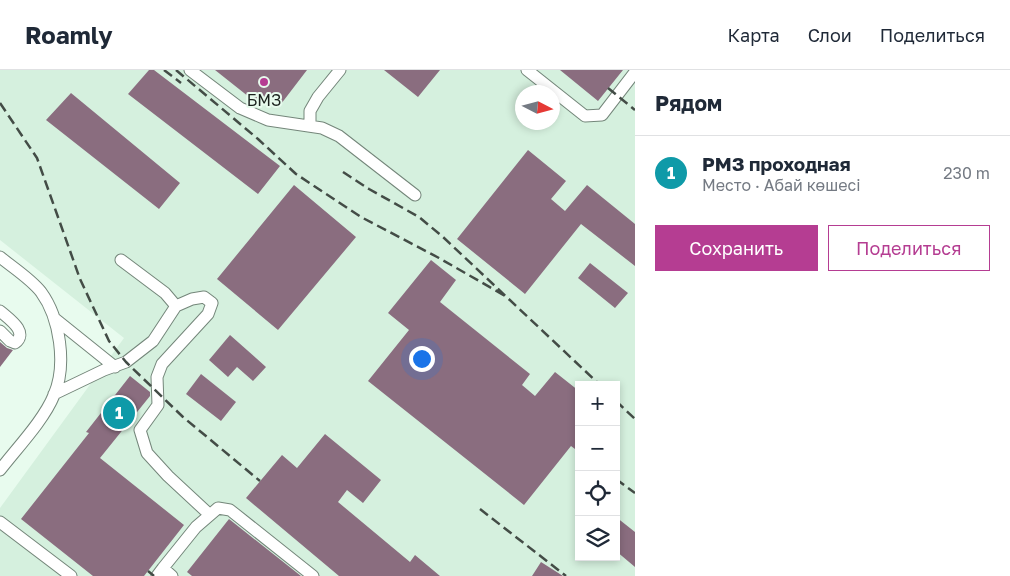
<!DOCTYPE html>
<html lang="ru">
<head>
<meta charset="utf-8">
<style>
  body { margin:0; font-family:"Golos Text",sans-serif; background:#f2f2f3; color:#1f2937 }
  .controls { position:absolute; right:15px; bottom:15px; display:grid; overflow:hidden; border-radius:0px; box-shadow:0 2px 8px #0003 }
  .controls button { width:45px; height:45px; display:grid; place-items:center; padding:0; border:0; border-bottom:1px solid #e0e1e3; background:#fff; color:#1f2937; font:25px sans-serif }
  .compass { position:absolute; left:515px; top:15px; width:45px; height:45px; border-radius:50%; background:#fff; box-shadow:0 2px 8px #0003; rotate:96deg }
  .you { position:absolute; left:421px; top:288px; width:18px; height:18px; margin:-12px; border:4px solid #fff; border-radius:50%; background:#1a73e8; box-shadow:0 0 0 8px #1a73e833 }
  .badge { display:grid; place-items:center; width:32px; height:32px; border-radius:50%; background:#b53d92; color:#fff; font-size:16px; font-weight:700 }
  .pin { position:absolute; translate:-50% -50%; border:2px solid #fff; box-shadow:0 1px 5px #0006 }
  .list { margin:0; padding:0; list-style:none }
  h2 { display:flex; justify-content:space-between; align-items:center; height:65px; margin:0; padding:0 20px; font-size:21px }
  h2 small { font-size:16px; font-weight:400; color:#747a83 }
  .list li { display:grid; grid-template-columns:32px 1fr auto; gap:15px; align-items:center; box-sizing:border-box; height:75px; padding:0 20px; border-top:1px solid #e0e1e3 }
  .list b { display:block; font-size:19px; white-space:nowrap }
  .list p { margin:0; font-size:16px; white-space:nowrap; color:#747a83 }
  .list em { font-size:16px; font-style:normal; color:#747a83 }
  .actions { display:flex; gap:10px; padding:15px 20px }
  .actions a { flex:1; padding:11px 0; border:1px solid #b53d92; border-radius:0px; text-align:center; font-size:18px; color:#b53d92 }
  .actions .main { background:#b53d92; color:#fff }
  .icon { flex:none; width:28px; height:28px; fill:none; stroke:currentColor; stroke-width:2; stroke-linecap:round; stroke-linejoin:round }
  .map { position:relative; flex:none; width:635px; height:506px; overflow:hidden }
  header { display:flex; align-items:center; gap:30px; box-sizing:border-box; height:70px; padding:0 25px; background:#fff; border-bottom:1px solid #e0e1e3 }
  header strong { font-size:24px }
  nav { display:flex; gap:28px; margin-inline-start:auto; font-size:18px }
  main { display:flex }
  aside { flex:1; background:#fff }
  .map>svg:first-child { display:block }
  .built { fill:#d5f0de; fill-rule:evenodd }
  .building { fill:#8a6d7f }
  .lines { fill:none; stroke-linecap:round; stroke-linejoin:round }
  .minor-casing { stroke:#74867a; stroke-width:13 }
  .minor { stroke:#fff; stroke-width:11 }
  .rail { stroke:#434c46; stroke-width:2.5; stroke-dasharray:10 5; stroke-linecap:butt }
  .poi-dot { fill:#b53d92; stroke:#e8fbee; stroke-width:2 }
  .labels { text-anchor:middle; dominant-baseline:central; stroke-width:4; stroke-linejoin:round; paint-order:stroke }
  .poi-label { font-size:16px; fill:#1a211d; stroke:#e8fbee }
</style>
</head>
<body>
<header>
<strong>Roamly</strong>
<nav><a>Карта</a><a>Слои</a><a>Поделиться</a></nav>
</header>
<main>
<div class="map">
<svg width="635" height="506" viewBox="0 0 635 506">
  <rect width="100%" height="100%" fill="#e8fbee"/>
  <!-- built -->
  <path class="built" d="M0,0H635V506H0V438L124,268L0,170ZM522,22H552V52H522ZM579,315H616V487H579Z"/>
  <!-- building -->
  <path class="building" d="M149,0H154L280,96L258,124L128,24Z
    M215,0H307L281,34L268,24L258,34Z
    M384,0H440L418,27Z
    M560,0H623L598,31Z
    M71,23L180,113L159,139L46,50Z
    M528,80L566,111L551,129L565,141L587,115L635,154V196L581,154L525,224L457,169Z
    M294,115L356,167L278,260L217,209Z
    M431,190L456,210L440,232L530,304L522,315L535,326L555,302L579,321V382L571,376L524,435L368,311L409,260L388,243Z
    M590,193L628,223L615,238L578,208Z
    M230,265L266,297L253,311L237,297L228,307L209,290Z
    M0,272L7,278L13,280L0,297Z
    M201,304L236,332L221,351L186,324Z
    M130,306L150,322V326L100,388L184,455L144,506H93L21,449L89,363L86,362Z
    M325,364L381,410L363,433L347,420L338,432L410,492L415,485L440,506H339L246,428L282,385L297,398Z
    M616,447L635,462V497L616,481Z
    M229,449L301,506H192L187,502Z
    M541,492L563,506H532Z"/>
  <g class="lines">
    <!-- minor casing -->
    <g class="minor-casing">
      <path id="minor" d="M190,0L240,38L268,50L322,58L339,66L415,125
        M527,0L585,46L602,45L635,2
        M310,56V41L318,27L340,0
        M0,187C12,197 31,209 41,222C60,248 67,295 54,325C44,350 17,378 0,400
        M176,236L192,229L204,227L212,233L208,244L162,294L157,307L158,335L140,360L147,383L168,406L210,445
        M0,241C9,249 29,262 15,273L10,271L0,261
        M54,248L115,297
        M54,324L104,300L126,292L153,271L176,236L165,223L121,190
        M0,452L71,506
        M163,498L196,457L218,438L230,440L313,506
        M157,506L163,498L172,506"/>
    </g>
    <!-- minor -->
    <use href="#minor" class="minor"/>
    <!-- rail -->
    <path class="rail" d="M164,0L181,13
      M176,0L258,69L296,104L361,147L439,188L507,227
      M608,18L635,40
      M0,33L37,88L80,209L109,271L126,292L183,347L260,411
      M343,102L369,119L419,147L443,167L600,315
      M616,331L635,349
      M616,409L635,423
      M480,439L566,506
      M148,501L154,506"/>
  </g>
  <!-- markers -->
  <circle class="poi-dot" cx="264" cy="12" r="5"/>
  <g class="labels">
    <!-- poi labels -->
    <g class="poi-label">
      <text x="264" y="30">БМЗ</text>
    </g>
  </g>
</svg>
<div class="controls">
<button>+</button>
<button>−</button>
<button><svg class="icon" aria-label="locate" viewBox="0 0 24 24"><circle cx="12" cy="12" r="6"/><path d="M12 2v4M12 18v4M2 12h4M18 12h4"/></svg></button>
<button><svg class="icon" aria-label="layers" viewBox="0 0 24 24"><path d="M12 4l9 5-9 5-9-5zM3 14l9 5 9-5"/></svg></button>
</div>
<svg class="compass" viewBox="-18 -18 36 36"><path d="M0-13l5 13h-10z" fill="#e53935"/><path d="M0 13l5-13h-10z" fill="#747a83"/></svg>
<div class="you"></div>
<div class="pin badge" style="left:119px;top:343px;background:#0f9aa8">1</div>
</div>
<aside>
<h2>Рядом<small></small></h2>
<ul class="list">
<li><span class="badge" style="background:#0f9aa8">1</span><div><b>РМЗ проходная</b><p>Место · Абай көшесі</p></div><em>230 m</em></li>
</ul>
<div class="actions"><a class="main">Сохранить</a><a>Поделиться</a></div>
</aside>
</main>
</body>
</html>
